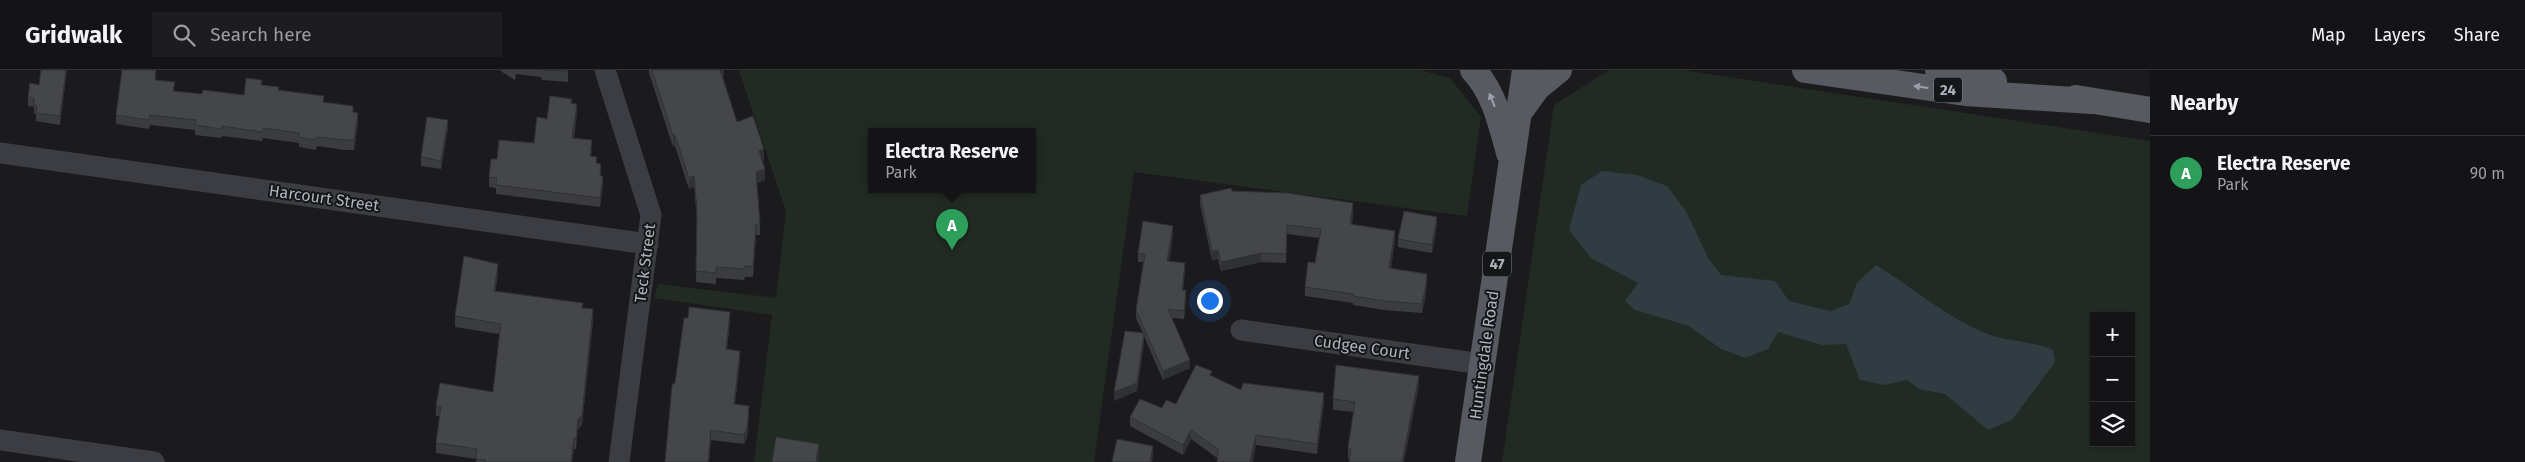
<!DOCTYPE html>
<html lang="en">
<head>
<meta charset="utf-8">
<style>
  body { margin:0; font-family:"Fira Sans",sans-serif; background:#1d1d1f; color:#f1f3f6 }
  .controls { position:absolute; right:15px; bottom:15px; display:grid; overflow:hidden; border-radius:0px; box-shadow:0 1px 4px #0004 }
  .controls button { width:45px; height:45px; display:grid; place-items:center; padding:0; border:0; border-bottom:1px solid #333335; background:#141416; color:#f1f3f6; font:25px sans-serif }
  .you { position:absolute; left:1209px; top:230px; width:18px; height:18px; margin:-12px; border:4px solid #fff; border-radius:50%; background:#1a73e8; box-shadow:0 0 0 8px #1a73e833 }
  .badge { display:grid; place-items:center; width:32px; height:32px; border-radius:50%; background:#d93025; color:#fff; font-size:16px; font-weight:700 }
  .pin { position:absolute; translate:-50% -41px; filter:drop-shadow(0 1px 2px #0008) }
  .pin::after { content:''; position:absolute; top:26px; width:18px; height:15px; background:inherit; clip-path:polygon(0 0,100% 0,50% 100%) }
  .popup { position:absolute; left:868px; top:58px; width:168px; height:65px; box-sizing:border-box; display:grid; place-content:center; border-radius:0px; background:#141416; filter:drop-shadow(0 1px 4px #0005); font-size:16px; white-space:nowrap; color:#9d9ea1 }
  .popup b { font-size:19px; color:#f1f3f6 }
  .popup::after { content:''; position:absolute; left:50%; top:100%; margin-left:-10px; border:10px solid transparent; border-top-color:#141416 }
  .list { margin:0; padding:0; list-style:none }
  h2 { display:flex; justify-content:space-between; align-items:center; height:65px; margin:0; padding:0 20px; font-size:21px }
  h2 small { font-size:16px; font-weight:400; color:#9d9ea1 }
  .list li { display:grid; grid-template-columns:32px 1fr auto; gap:15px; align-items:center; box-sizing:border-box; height:75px; padding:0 20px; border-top:1px solid #333335 }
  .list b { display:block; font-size:19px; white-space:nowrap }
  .list p { margin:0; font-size:16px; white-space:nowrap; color:#9d9ea1 }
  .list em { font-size:16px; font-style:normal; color:#9d9ea1 }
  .icon { flex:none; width:28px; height:28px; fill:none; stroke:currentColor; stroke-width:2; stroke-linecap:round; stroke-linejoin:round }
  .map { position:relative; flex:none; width:2150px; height:392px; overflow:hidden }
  header { display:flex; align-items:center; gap:30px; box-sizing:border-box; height:70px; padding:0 25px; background:#141416; border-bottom:1px solid #333335 }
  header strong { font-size:24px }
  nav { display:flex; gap:28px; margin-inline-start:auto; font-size:18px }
  .search { width:350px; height:45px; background:#1d1d1f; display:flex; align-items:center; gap:12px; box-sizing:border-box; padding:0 18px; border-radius:0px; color:#9d9ea1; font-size:19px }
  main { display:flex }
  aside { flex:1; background:#141416 }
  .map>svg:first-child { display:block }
  .green { fill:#222b23; fill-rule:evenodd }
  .water { fill:#303b42 }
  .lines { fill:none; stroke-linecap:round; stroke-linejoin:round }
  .minor { stroke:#3b3d42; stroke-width:21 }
  .major { stroke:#575a61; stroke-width:26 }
  .wall { fill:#3b3c40 }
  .shaded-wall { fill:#303134 }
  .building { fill:#45464a; stroke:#303134 }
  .oneway { fill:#9ca0ab }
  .labels { text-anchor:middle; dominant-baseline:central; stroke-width:4; stroke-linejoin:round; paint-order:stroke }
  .shield { fill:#151618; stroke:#7f838c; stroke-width:1 }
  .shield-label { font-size:15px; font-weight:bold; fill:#adb2bd }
  .street-label { font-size:16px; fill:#adb2bd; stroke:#151618 }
</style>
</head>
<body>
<header>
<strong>Gridwalk</strong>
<div class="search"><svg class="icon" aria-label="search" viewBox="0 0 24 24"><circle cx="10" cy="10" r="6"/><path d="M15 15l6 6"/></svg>Search here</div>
<nav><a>Map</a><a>Layers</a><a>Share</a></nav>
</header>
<main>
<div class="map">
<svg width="2150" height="392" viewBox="0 0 2150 392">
  <rect width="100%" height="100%" fill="#1b1b1d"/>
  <!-- green -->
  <path class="green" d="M739,0H1420L1450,8L1481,47L1467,146L1134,102L1094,392H754L772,245L654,228L658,214L776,228L786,141ZM872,61H1032V119H872Z
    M1609,0H1682L2150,71V392H1502L1554,35ZM2094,246H2131V373H2094Z"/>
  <!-- water -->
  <path class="water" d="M1602,101L1637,105L1667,116L1686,141L1708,188L1721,205L1775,211L1789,231L1830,241L1849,234L1857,213L1876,195C1914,218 1948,249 1990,265C2011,272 2033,271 2053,280L2055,292L2012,350L1988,360L1945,324L1919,319L1907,310L1885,315L1860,310L1846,274L1822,275L1778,262L1768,279L1745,288L1721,279L1689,256L1635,240L1625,231L1638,213L1591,188L1569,160L1581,115Z"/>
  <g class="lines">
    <!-- minor -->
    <path class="minor" d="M605,0L651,145L619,392
      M0,83L648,174
      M1241,260L1482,294
      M0,370L154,392"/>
    <!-- major -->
    <path class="major" d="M1473,0C1494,22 1501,54 1509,83
      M1805,0L1965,23L2091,31
      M1938,0L1994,11
      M2076,28L2150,40
      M1519,43L1537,18L1559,0
      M1468,392L1525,0"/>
  </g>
  <!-- wall -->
  <path class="wall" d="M41,0H67L60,55L36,51V44H34V37L28,36V27L39,15Z
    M499,0H566L568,1V12L542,10L541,7L516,4L515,10Z
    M649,0H724V5L723,7L737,52L764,90L762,91L765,110L757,113L760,154V165H756L753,207H745L744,210L716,208V214L696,212L697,150L694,117L689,119L675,76L673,77L649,3Z
    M156,10L175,21L202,24L244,25L262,15L324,33L353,42L358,52L354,80H345L317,76L316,80L299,77V73L263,68L262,71L222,66L221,68L195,65V60L150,55L149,59L116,54V45Z
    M572,33L577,43L574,68L592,80L591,86L597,93L601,103V106L603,115L600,137L496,124V118L489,117V107L497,89L534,73L547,49Z
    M448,58L441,99L421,96V87Z
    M1232,121L1353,142L1352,155L1395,170L1391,198L1427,213L1425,229L1422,243L1384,240L1353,235V233L1305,226V217L1315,193L1319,168L1287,164L1286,193L1261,192L1221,201L1218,189L1212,190L1200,134V125Z
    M1437,155L1432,183L1398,177V169Z
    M1173,164L1169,192L1185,202L1183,220L1186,229L1184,249L1172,248L1190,298L1163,310L1144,266V272L1137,321L1114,331L1143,263L1136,248V240L1143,192H1138V183Z
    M498,204L495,222L583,238L593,250L582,355L578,359L576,379H574L572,392H476V389L436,383V373L440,346H436V336L493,322L499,264L455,257V246Z
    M730,251L727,279L740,290L735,334L749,345L747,368L744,374L711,370L709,392H665L675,313Z
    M1212,306L1241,320L1324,332L1317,384L1256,375L1217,388L1191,369L1183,385L1130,356V347L1176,334Z
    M1419,316L1349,389H1348V378L1354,342L1333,340V329Z"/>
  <!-- shaded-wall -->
  <path class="shaded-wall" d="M66,0H67L60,55V46Z
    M720,0H724V5L720,11Z
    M577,34V43L572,77V68Z
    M358,43V52L354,80V70Z
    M448,50V58L441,99V91Z
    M675,65V76L673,77V66Z
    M764,79V90L759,92V81Z
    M765,99V110L756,113V102Z
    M603,106V115L600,137V128Z
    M694,106V117L689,119V108Z
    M1353,133V142L1350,163V154Z
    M1437,147V155L1432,183V175Z
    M756,154V165L753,207V196Z
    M1173,156V164L1167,200V191Z
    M1395,161V170L1389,207V198Z
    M1218,180V189L1212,190V181Z
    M1261,183V192L1221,201V192Z
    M1185,193V202L1182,228V220Z
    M498,194V204L494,232V221Z
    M1427,204L1425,229L1422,243V234Z
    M1186,220V229L1184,249V241Z
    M593,239V250L582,355L578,359L576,379V369L578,349Z
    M730,242V251L726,288V279Z
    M1144,263V272L1137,321L1114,331V322Z
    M740,281V290L734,343V334Z
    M1190,290V298L1163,310V301Z
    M1419,306V316L1404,392H1402Z
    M1324,323V332L1317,384V374Z
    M749,336V345L747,368L744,374V365Z
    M711,360V370L709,392H708Z
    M1191,360V369L1183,385V375Z
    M1256,365V375L1253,392H1250Z
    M574,368V379L572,392H571Z
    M819,374V388L818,392H816Z
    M1153,376V386L1152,392H1150Z"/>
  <!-- building -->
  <path class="building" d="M41,0H66L60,46L36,43L37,36L34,35V28L28,27L30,13L39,15Z
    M122,0H156L155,10L175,12L173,21L202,24L203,20L244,25L246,8L262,10L261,15L279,17L278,20L324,26L323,32L353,36V42L358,43L354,70H345L317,67L316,70L299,67V63L263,58L262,62L222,56L221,59L195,55L196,50L150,45L149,50L116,45Z
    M542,0H566L568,1Z
    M652,0H720L737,52L753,46L764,79L759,81L765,99L756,102L760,154H756L753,196H745L744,199L716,197V203L696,201L697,141L694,106L689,108L675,65L673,66Z
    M550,26L572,29L571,33L577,34L572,68L592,70L590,86L597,87L596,93L601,94L600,106H603L600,128L496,115L497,108L489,107L491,89H497L499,70L534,73L537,47L547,49Z
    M427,47L448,50L441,91L421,87Z
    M1231,118L1232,121L1288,123L1353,133L1350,154L1395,161L1389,198L1427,204L1425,220L1422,234L1384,231L1353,226L1354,224L1305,217L1308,192L1315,193L1321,159L1287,155L1286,184L1261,183L1221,192L1218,180L1212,181L1200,125Z
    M1404,141L1437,147L1432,175L1398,169Z
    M1143,151L1173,156L1167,191L1185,193L1182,220H1186L1184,241L1168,239L1190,290L1163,301L1136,240L1145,184L1138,183Z
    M464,186L498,194L494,221L583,233L582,238L593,239L582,345L578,349L576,369L574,368L571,392H485L486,390L476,389L477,379L436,373L441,336H436L440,313L493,322L501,254L455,246Z
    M689,237L730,242L726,279L740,281L734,334L749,336L747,358L744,365L711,360L708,392H665L672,315L675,313L684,248H688Z
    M1125,261L1144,263L1137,313L1114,322Z
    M1196,295L1212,301L1210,305L1241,320L1243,313L1324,323L1317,374L1256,365L1250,392H1217L1218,379L1191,360L1183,375L1130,347L1140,329L1162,338L1166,330L1176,334Z
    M1336,295L1419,306L1402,392H1349L1351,379L1348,378L1355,332L1333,329Z
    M776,367L819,374L816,392H772Z
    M1117,369L1153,376L1150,392H1112Z"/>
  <!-- one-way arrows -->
  <defs><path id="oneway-solid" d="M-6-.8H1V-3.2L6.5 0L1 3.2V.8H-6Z" transform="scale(1.25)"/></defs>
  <g class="oneway">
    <use href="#oneway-solid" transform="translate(1921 17) rotate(-172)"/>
    <use href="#oneway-solid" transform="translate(1492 30) rotate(-112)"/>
  </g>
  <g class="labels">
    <!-- shield labels -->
    <g class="shield">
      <rect x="1934" y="7.5" width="28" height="25" rx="4"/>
      <rect x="1483" y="181.5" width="28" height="25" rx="4"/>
    </g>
    <g class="shield-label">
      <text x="1948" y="20">24</text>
      <text x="1497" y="194">47</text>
    </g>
    <!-- street labels -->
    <g class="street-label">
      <text transform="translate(324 128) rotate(8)">Harcourt Street</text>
      <text transform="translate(645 193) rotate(-83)">Teck Street</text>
      <text transform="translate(1362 277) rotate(8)">Cudgee Court</text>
      <text transform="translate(1484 285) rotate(-82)">Huntingdale Road</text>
    </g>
  </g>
</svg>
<div class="controls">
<button>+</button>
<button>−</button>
<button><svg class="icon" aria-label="layers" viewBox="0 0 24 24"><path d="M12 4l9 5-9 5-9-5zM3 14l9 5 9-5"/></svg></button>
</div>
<div class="you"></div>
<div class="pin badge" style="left:952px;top:180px;background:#2e9e5b">A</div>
<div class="popup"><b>Electra Reserve</b>Park</div>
</div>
<aside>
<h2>Nearby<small></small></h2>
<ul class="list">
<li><span class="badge" style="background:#2e9e5b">A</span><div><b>Electra Reserve</b><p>Park</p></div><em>90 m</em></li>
</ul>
</aside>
</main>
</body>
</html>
